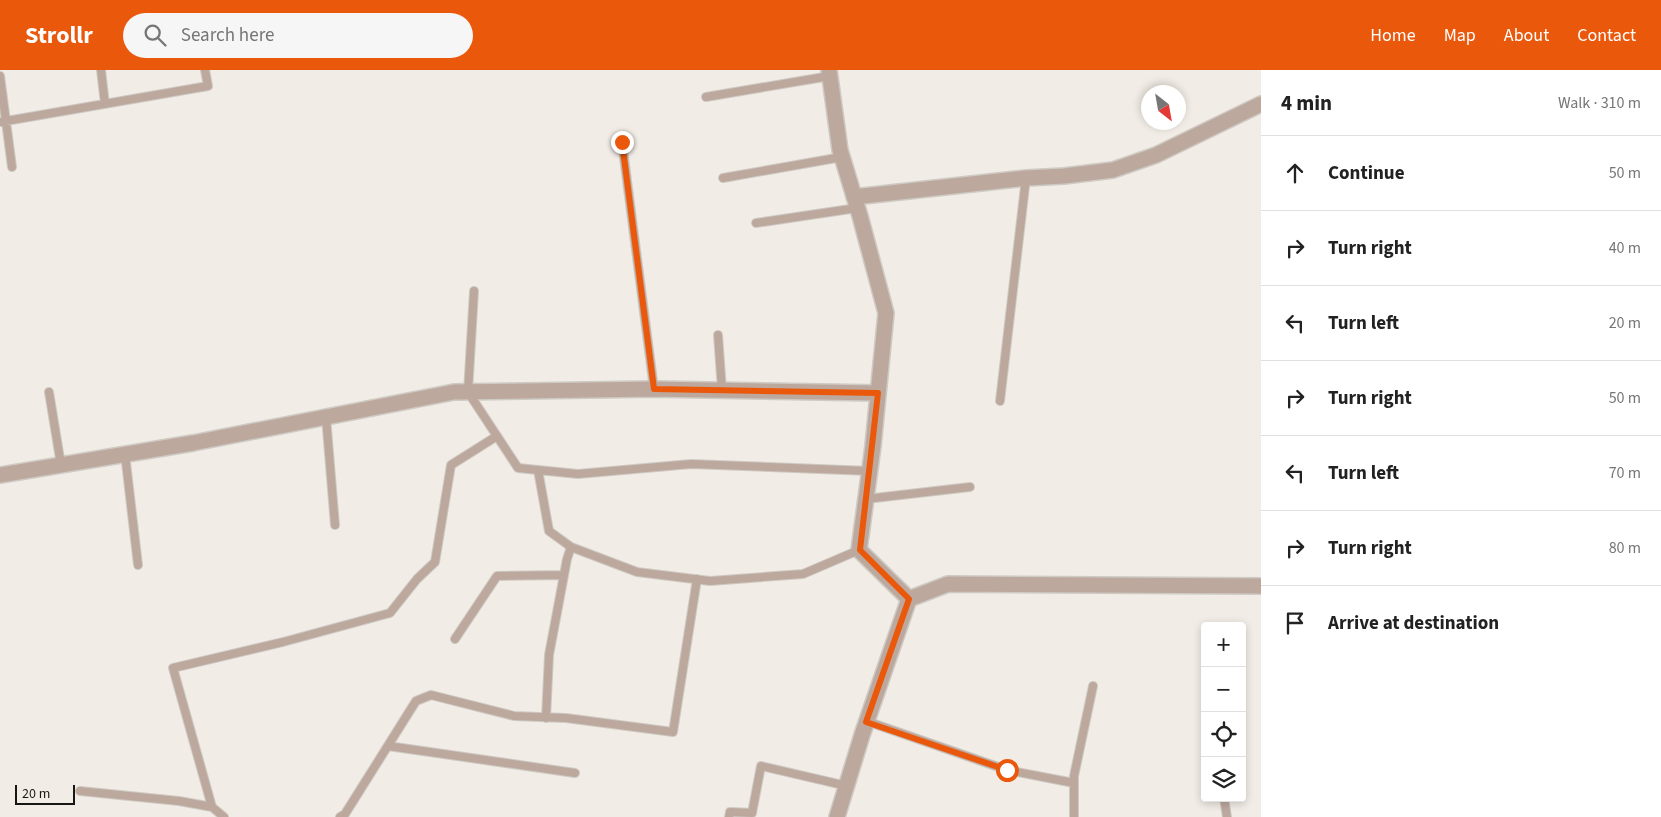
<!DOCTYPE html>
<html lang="en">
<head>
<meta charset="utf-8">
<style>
  body { margin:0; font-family:"Source Sans 3",sans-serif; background:#f6f6f6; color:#222 }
  .controls { position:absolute; right:15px; bottom:15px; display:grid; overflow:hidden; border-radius:5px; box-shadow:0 2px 8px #0003 }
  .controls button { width:45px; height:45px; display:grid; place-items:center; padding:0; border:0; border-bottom:1px solid #e0e0e0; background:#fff; color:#222; font:25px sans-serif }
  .compass { position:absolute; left:1141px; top:15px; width:45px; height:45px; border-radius:50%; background:#fff; box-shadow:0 2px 8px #0003; rotate:149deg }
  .scale { position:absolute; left:15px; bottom:12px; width:60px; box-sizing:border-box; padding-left:5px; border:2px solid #181614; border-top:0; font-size:14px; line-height:18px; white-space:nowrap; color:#181614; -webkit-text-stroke:4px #f1ece5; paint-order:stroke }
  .stop { position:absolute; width:15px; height:15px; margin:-11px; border:4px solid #ea580c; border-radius:50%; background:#fff }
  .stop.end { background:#ea580c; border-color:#fff; box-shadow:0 1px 5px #0008 }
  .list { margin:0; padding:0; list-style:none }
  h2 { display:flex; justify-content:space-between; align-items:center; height:65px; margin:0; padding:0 20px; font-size:21px }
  h2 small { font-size:16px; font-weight:400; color:#767676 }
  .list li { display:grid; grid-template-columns:32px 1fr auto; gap:15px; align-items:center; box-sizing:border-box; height:75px; padding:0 20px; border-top:1px solid #e0e0e0 }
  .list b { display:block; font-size:19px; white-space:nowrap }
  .list em { font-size:16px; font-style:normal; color:#767676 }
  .icon { flex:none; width:28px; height:28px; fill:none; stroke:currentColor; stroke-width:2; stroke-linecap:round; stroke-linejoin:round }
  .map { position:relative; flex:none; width:1261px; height:747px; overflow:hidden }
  header { display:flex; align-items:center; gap:30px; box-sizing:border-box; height:70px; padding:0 25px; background:#ea580c; color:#fff }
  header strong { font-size:24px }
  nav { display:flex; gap:28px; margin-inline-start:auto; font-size:18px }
  .search { width:350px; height:45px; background:#f6f6f6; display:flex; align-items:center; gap:12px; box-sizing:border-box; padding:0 18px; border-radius:28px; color:#767676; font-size:19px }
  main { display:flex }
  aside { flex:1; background:#fff }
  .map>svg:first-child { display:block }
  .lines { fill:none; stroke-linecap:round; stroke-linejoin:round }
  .lane-casing { stroke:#cecac4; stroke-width:10 }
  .street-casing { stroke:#cecac4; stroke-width:18 }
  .lane { stroke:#bda89e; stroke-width:8 }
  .street { stroke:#bda89e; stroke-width:15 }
  .route { stroke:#ea580c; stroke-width:6 }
</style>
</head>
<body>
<header>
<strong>Strollr</strong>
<div class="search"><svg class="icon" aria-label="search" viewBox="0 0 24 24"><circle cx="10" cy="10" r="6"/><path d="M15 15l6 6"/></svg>Search here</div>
<nav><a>Home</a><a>Map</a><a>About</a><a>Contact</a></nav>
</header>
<main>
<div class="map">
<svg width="1261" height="747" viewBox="0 0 1261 747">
  <rect width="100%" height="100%" fill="#f1ece5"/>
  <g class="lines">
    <!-- lane casing -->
    <g class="lane-casing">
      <path id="lane" d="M101,0L105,34
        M0,6L12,97
        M706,27L830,6
        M0,52L208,16L205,0
        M622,72L654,319
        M723,108L842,87
        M756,153L857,138
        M474,221L468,322L518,398L578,404L691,394L870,401
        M718,265L722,320
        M49,322L61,395
        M1000,331L1026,108
        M326,347L335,455
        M125,384L138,495
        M538,400L549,461L571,477L637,502L710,511L803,504L859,480
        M866,429L970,417
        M455,569L497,506L564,505
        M546,648L549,585L567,489L571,477
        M866,651L1007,700L1074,713
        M388,676L575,703
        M80,721L179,731L212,737
        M1224,728L1227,747
        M224,747L212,737L173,598L283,572L390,543L417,509L435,492L451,395L497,366
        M340,747L345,744L416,631L431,625L514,646L566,648L673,662L697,509
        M729,747L730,742L752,743L761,696L847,716
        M1074,747V706L1093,616"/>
    </g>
    <!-- street casing -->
    <g class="street-casing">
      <path id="street" d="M829,0L840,80L860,146L886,243L873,376L859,480L909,529L948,514L1261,516
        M854,127L1026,108L1064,106L1113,100L1156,85L1261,34
        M0,405L193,373L454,322L654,319L878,323
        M837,747L862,665L909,529"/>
    </g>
    <!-- lane -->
    <use href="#lane" class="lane"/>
    <!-- street -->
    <use href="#street" class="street"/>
  </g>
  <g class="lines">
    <!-- route -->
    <path class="route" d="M622,72L654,319L878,323L860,480L909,529L866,652L1007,700"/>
  </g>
</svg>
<div class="controls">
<button>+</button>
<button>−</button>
<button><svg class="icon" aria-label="locate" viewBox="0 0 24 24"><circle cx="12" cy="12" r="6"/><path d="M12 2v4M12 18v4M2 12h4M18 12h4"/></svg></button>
<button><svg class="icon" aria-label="layers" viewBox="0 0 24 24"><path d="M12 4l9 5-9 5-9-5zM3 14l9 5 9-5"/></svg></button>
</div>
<svg class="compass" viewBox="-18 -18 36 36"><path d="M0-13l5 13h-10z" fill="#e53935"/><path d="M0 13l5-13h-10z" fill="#767676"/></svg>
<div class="scale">20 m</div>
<div class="stop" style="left:1007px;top:700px"></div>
<div class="stop end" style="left:622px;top:72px"></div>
</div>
<aside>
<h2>4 min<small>Walk · 310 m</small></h2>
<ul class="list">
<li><svg class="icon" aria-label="ahead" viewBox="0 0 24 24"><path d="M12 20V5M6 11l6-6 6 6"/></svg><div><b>Continue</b></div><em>50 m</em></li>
<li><svg class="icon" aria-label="right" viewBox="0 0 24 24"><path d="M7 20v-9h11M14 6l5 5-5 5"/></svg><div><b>Turn right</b></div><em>40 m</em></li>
<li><svg class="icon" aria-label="left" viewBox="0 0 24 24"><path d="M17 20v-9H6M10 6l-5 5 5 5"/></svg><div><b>Turn left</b></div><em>20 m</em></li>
<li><svg class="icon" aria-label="right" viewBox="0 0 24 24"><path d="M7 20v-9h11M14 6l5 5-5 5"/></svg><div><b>Turn right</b></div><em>50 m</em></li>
<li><svg class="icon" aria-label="left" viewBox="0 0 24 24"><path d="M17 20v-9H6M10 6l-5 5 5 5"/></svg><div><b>Turn left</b></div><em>70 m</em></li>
<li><svg class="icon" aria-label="right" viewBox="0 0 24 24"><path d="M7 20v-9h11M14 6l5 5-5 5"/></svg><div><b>Turn right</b></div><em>80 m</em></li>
<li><svg class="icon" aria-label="arrive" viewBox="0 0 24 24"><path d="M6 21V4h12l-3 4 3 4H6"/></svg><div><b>Arrive at destination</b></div></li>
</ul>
</aside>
</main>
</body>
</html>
